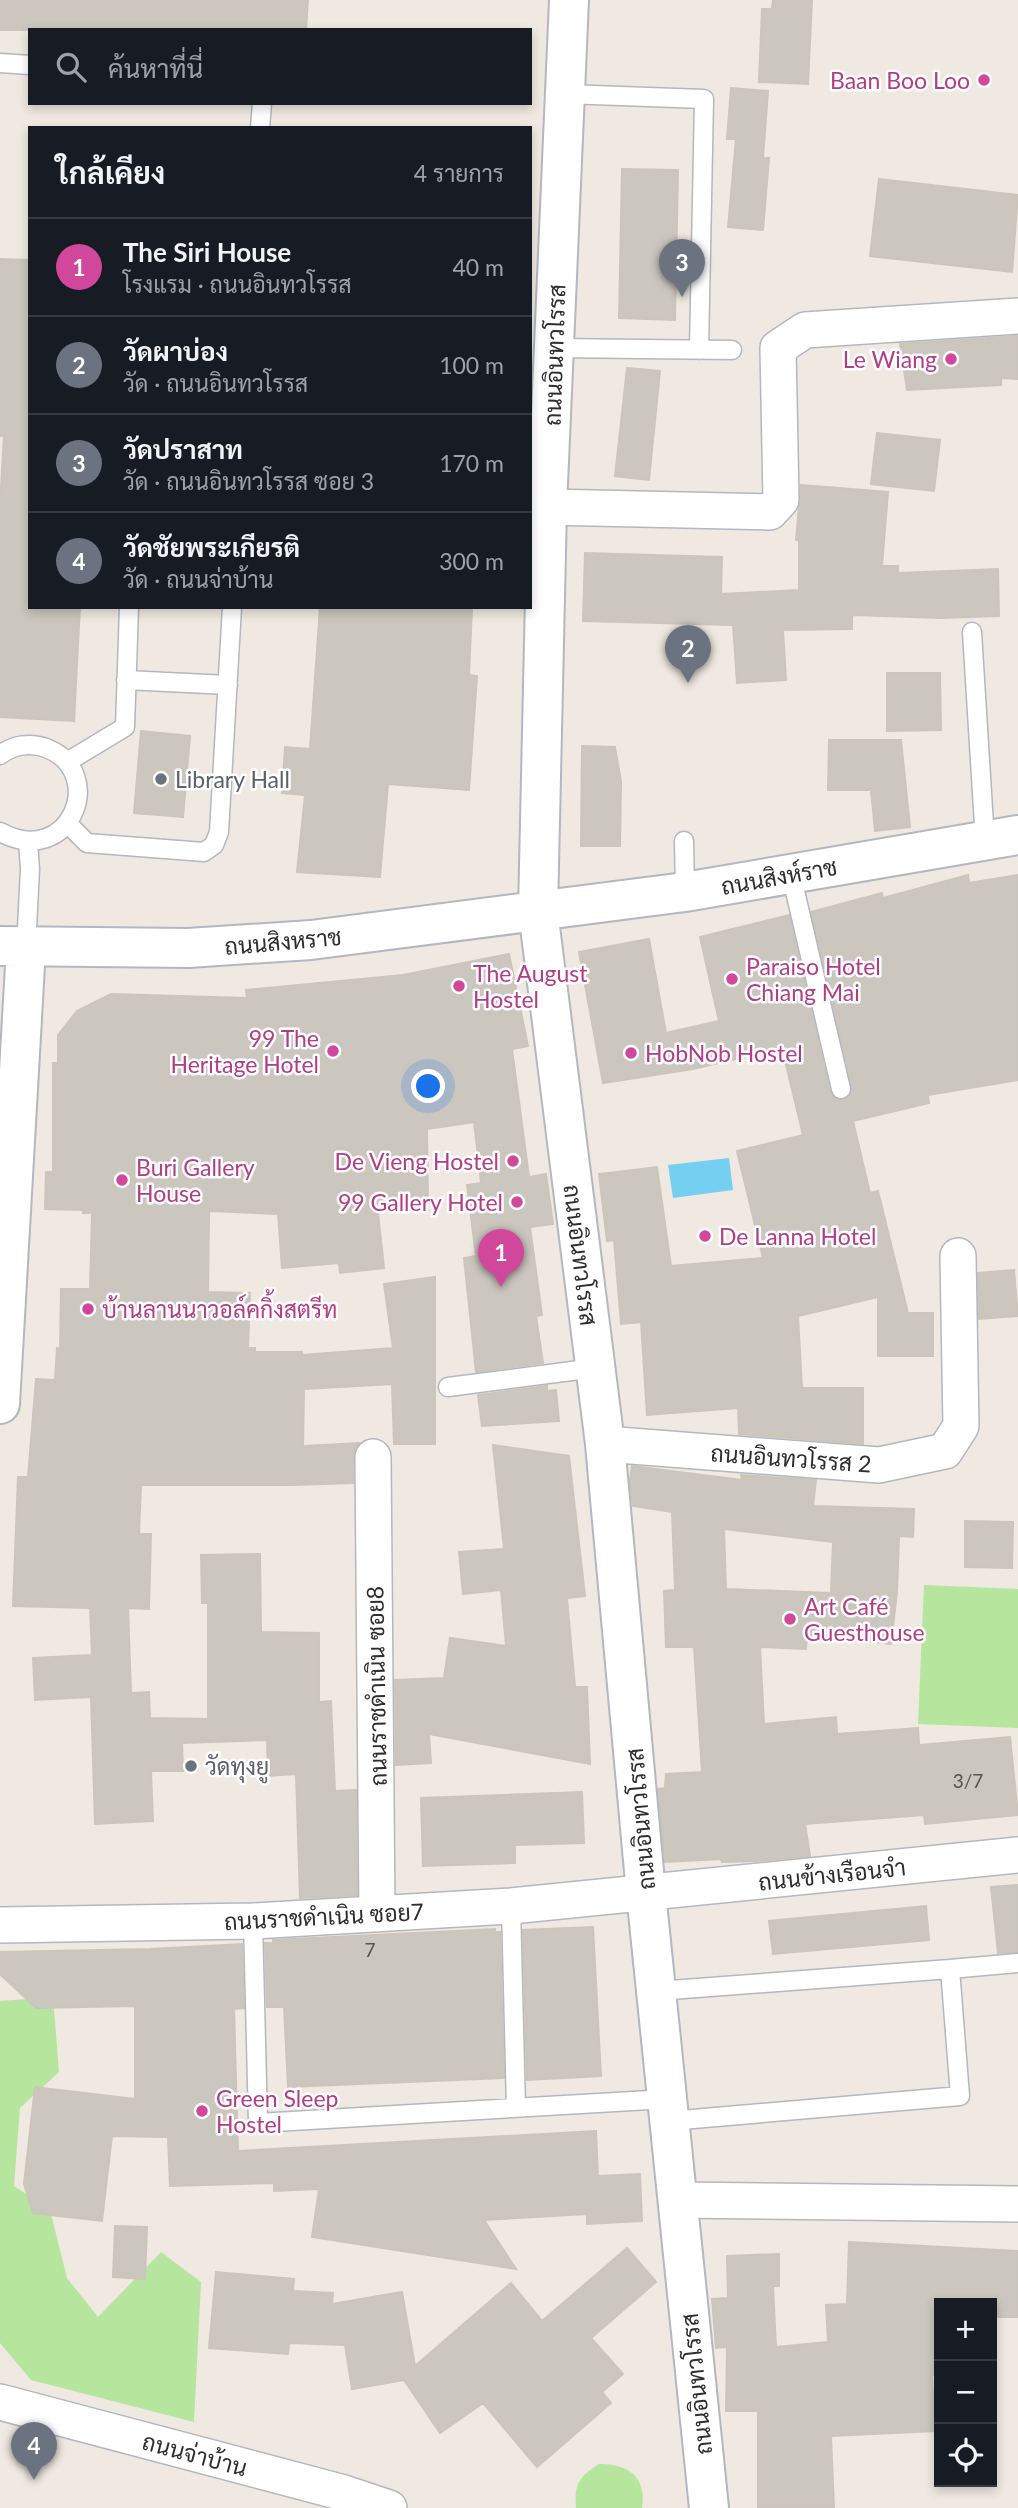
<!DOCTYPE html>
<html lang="th">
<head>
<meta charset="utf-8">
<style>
  body { margin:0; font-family:Lato,Sarabun,sans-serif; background:#20242c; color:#f1f3f6 }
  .controls { position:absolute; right:21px; bottom:21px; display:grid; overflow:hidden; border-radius:0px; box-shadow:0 4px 10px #0003 }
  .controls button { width:63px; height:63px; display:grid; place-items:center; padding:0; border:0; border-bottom:2px solid #363941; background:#171b24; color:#f1f3f6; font:35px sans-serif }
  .you { position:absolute; left:429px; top:1087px; width:24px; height:24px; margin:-18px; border:5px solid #fff; border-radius:50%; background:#1a73e8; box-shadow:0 0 0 10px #1a73e833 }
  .badge { display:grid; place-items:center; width:46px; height:46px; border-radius:50%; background:#4264fb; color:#fff; font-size:23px; font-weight:700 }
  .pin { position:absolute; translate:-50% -58px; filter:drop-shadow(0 2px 4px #0008) }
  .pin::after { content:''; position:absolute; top:37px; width:24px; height:21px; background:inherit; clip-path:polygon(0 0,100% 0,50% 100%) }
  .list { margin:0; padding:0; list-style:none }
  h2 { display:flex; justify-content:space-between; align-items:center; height:91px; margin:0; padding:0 28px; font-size:30px }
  h2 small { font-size:23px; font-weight:400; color:#9ea1a6 }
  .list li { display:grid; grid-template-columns:46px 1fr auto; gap:21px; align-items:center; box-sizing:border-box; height:98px; padding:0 28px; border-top:2px solid #363941 }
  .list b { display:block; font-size:26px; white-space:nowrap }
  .list p { margin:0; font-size:23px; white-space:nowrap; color:#9ea1a6 }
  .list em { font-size:23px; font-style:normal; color:#9ea1a6 }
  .icon { flex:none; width:38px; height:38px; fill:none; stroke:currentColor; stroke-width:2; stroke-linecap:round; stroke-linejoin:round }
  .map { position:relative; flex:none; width:1018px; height:2508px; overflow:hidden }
  .search { position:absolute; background:#171b24; box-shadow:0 4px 10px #0003; left:28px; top:28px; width:504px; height:77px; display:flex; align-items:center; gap:18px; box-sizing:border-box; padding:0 24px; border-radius:0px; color:#9ea1a6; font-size:26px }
  .panel { position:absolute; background:#171b24; box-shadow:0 4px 10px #0003; left:28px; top:126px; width:504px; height:483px; border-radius:0px }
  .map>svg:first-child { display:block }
  .green { fill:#b6e59e }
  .water { fill:#75cff0 }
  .building { fill:#cbc7bf; stroke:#cbc5ba; stroke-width:2; fill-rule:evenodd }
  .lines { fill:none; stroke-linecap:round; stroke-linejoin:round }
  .service-casing { stroke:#b4b7c1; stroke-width:21 }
  .minor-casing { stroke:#b4b7c1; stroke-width:38 }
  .tertiary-casing { stroke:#b4b7c1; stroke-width:42 }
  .service { stroke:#fff; stroke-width:18 }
  .minor { stroke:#fff; stroke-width:35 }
  .tertiary { stroke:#fff; stroke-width:38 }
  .hotel-dot { fill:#d1479c; stroke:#fff; stroke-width:2.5 }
  .worship-dot { fill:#6b7280; stroke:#fff; stroke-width:2.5 }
  .labels { text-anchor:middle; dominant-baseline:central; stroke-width:5; stroke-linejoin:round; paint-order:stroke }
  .number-label { font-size:19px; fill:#555452 }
  .hotel-label { font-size:23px; fill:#b23c85; stroke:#fff; text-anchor:start }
  .street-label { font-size:23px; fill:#2e2e2e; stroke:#fff }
  .worship-label { font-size:23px; fill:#5b616d; stroke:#fff; text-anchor:start }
</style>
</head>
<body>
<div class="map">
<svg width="1018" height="2508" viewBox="0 0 1018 2508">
  <rect width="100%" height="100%" fill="#efe9e1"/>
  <!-- green -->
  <path class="green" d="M924,1585L1018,1589V1728L918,1724Z
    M53,1997L59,2072L20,2108L14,2186L50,2210L67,2278L98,2317L161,2252L201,2282L194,2422L31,2380L0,2343V2001Z
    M599,2464C628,2464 647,2476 642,2508H576C574,2484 579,2477 599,2464Z"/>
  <!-- water -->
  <path class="water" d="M729,1158L733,1190L673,1198L668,1165Z"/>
  <!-- building -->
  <path class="building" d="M0,0H308L306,30H0Z
    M773,0H812L808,84L759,82L762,9H772Z
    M731,88L768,91L763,158H769L763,230L728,227L736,139H727Z
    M622,169L678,170L675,320L619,318Z
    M879,179L1018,195L1012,272L870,256Z
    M0,259L30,260V607H80L74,721L0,717V505L4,436H0Z
    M1018,336V379L1001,378V385L907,390L900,344Z
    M627,368L660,371L649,480L615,476Z
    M877,433L940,440L934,491L871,484Z
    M801,485L888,492L882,566H898V573L998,569L999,616L942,618L852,615V629L783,630L786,680L737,683L733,625L583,621L585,553L722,557L721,594L799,590V540H796Z
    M320,607H472L469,675L477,676L469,790L388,784L380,877L297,872L305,795L282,793L285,747L310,749Z
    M887,673H940L941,730L887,731Z
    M141,731L190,736L183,817L134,813Z
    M829,740H901L910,827L875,831L871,790H828Z
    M582,746L615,747L621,781L620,846H581Z
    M968,875L969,883L1018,875V1080L928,1095L929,1103L853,1121L870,1193L878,1191L908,1313H933V1356H878V1297L798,1316L802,1388H863V1444L739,1434L738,1408L647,1415L641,1322L621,1324L614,1240L607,1241L599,1174L657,1167L671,1266L763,1258L737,1151L803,1135L782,1048L693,1069L603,1083L579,952L649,939L666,1033L719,1021L700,937L789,915L830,1092L833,1097L843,1100L849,1097L852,1086L811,912L882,893L883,898Z
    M509,954L528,1046L512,1049L529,1177L546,1174L553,1224L530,1227L542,1315L536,1316L543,1363L476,1372L464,1258L476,1256L467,1185L481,1183L474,1122L427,1129L428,1202L377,1203L384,1268L340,1273L339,1263L282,1268L278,1214L209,1211L208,1292L250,1293L248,1348H255V1352H302V1355L393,1348L384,1284L435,1277V1444H394L392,1384L304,1389L303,1446L359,1443L353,1456V1483L292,1485H141L139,1534H151L149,1609L128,1608L131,1693L149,1692L150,1718L208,1719V1603H202L201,1555L260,1554L261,1632L319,1633V1702L331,1701L335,1791L356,1790L357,1895L300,1898L296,1774L268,1776L267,1740L182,1743L183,1771H151L153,1821L95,1824L91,1697L35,1700L33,1658L92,1655L90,1608L13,1606L18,1477H28L36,1379L55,1380L57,1348L60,1349L61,1289H90L92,1213H83L84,1210L45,1209L46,1172H53V1063H58V1035L77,1011L111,994L247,998L246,990L403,975Z
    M1014,1270L1018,1316L979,1319L978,1273Z
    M547,1386V1391L556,1390L559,1421L482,1426L478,1395Z
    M493,1445L569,1456L585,1596L567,1598L575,1687H587L590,1764L429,1734L431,1763L396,1765L395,1680L444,1678L450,1638L506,1646L501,1590L463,1594L459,1552L504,1549Z
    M632,1466L742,1480L741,1475L816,1480L813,1506L914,1509L913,1537L899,1536L897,1592L891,1644L807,1635L806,1649L760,1647L764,1724L836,1717L837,1734L918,1728L919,1745L1010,1737L1018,1815L925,1824L924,1815L805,1824L810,1856L757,1861L722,1862L721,1859L665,1862L658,1789L665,1788L666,1774L702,1772L694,1647H666L664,1591L675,1590L672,1512L633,1506L630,1480ZM724,1529L833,1542L831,1593L726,1589Z
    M965,1521L1013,1522L1012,1568L965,1567Z
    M582,1792L584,1843L515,1845V1863L423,1866L421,1798Z
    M1018,1885V1952L998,1953L991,1887Z
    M926,1906L929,1940L773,1954L769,1921Z
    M593,1927L601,2076L527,2080L523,1930Z
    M495,1929V1932H500L504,2078L288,2087L284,2007H267L265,1943H273V1940Z
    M242,1944L244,2008L234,2009L238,2151L596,2131L598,2176L640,2174L642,2221L587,2224V2214L484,2220L516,2269L312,2237L319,2189L274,2191V2183L170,2186L168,2137L112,2136L102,2221L33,2213L24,2184L35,2087L135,2099V2006L36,2008L0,1974V1952L150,1949Z
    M115,2226L147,2227L145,2279L113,2277Z
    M849,2242L1018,2251V2317H992V2301L937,2299L939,2375H932L935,2431L831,2436L834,2508H758V2411H726L727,2347L716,2348L712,2299L728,2298L727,2256L779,2254V2286H773L776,2347L828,2342L826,2305L847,2304Z
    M627,2248L656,2282L591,2338L623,2374L602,2392L611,2403L537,2467L483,2403L440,2433L404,2380L352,2389L345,2345L289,2343L288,2354L209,2348L216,2272L294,2279L293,2291L333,2293L332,2304L402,2292L415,2366L511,2283L542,2321Z"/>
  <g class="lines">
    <!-- service casing -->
    <g class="service-casing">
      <path id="service" d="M0,63L30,65
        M565,94L704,99L699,350
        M260,128L262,103
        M554,348L732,350
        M972,632L985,841
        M126,680L228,685
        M0,755C13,745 30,742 46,748C109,772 70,870 0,832
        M67,762L125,727L129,607
        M67,823L87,843L204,852L214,845L219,832L232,607
        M684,841L685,892
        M791,874L841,1089
        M26,948L30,869L28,842
        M448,1387L595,1368
        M511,1906L516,2108
        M253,1921L258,2123L667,2099
        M950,1969L1018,1963
        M657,1991L950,1969L960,2096L670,2121"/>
    </g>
    <!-- minor casing -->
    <g class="minor-casing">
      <path id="minor" d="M547,507L770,512L781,500L778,348L805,330L1018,316
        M605,1444L879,1465L945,1451L961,1426L958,1256
        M373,1457L377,1914
        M0,1925L253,1921L511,1906L1018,1855
        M677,2200L1018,2204
        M0,2402L344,2493L389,2508"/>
    </g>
    <!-- tertiary casing -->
    <g class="tertiary-casing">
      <path id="tertiary" d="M569,0L547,507L538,911L605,1444L646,1893L709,2508
        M0,946L188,948L311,940L685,892L1018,835
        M0,1404L26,948"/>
    </g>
    <!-- service -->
    <use href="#service" class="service"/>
    <!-- minor -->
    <use href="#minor" class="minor"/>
    <!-- tertiary -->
    <use href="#tertiary" class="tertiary"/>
  </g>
  <!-- markers -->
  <g class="hotel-dot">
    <circle cx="984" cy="80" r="7"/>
    <circle cx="951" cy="359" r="7"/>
    <circle cx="732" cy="979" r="7"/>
    <circle cx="459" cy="986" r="7"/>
    <circle cx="333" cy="1051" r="7"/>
    <circle cx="631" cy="1053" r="7"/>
    <circle cx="513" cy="1161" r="7"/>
    <circle cx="122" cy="1180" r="7"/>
    <circle cx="517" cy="1202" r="7"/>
    <circle cx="705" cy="1236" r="7"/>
    <circle cx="88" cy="1309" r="7"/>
    <circle cx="790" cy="1619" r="7"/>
    <circle cx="202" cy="2111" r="7"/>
  </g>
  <g class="worship-dot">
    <circle cx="161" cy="779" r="7"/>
    <circle cx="191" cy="1766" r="7"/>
  </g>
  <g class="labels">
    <!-- number labels -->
    <g class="number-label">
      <text x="968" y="1780">3/7</text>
      <text x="370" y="1949">7</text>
    </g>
    <!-- hotel labels -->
    <g class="hotel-label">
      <text x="970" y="80" text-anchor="end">Baan Boo Loo</text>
      <text x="937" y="359" text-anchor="end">Le Wiang</text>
      <text x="746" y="966">Paraiso Hotel<tspan x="746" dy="26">Chiang Mai</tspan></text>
      <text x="473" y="973">The August<tspan x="473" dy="26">Hostel</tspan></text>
      <text x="319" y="1038" text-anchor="end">99 The<tspan x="319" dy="26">Heritage Hotel</tspan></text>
      <text x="645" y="1053">HobNob Hostel</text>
      <text x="499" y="1161" text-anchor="end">De Vieng Hostel</text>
      <text x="136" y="1167">Buri Gallery<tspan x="136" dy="26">House</tspan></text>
      <text x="503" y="1202" text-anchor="end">99 Gallery Hotel</text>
      <text x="719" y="1236">De Lanna Hotel</text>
      <text x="102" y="1309">บ้านลานนาวอล์คกิ้งสตรีท</text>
      <text x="804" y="1606">Art Café<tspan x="804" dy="26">Guesthouse</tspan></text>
      <text x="216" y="2098">Green Sleep<tspan x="216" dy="26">Hostel</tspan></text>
    </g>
    <!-- street labels -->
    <g class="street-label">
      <text transform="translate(554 355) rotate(-88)">ถนนอินทวโรรส</text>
      <text transform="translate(779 876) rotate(-10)">ถนนสิงห์ราช</text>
      <text transform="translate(283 941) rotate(-5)">ถนนสิงหราช</text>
      <text transform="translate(581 1255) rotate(83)">ถนนอินทวโรรส</text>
      <text transform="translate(791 1458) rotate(4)">ถนนอินทวโรรส 2</text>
      <text transform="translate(376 1686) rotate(-91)">ถนนราชดำเนิน ซอย8</text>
      <text transform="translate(640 1819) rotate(-95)">ถนนอินทวโรรส</text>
      <text transform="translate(832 1874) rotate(-6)">ถนนข้างเรือนจำ</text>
      <text transform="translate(324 1916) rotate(-3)">ถนนราชดำเนิน ซอย7</text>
      <text transform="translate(696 2384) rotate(-96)">ถนนอินทวโรรส</text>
      <text transform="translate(195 2454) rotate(15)">ถนนจ่าบ้าน</text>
    </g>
    <!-- worship labels -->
    <g class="worship-label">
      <text x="175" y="779">Library Hall</text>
      <text x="205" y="1766">วัดทุงยู</text>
    </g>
  </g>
</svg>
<div class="controls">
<button>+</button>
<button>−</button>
<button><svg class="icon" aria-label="locate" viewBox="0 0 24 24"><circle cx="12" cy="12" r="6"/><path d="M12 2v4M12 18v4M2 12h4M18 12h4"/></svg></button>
</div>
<div class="you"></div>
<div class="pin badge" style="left:501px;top:1287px;background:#d1479c">1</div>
<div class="pin badge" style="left:688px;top:683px;background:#6b7280">2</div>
<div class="pin badge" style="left:682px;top:297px;background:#6b7280">3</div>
<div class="pin badge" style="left:34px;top:2480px;background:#6b7280">4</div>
<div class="search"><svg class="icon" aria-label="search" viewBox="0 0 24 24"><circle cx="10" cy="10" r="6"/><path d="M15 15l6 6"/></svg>ค้นหาที่นี่</div>
<section class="panel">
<h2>ใกล้เคียง<small>4 รายการ</small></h2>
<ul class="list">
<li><span class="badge" style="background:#d1479c">1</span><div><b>The Siri House</b><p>โรงแรม · ถนนอินทวโรรส</p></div><em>40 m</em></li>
<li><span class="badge" style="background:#6b7280">2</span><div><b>วัดผาบ่อง</b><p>วัด · ถนนอินทวโรรส</p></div><em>100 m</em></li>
<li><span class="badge" style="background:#6b7280">3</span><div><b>วัดปราสาท</b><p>วัด · ถนนอินทวโรรส ซอย 3</p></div><em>170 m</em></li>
<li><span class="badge" style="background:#6b7280">4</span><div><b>วัดชัยพระเกียรติ</b><p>วัด · ถนนจ่าบ้าน</p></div><em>300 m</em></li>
</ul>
</section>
</div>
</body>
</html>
